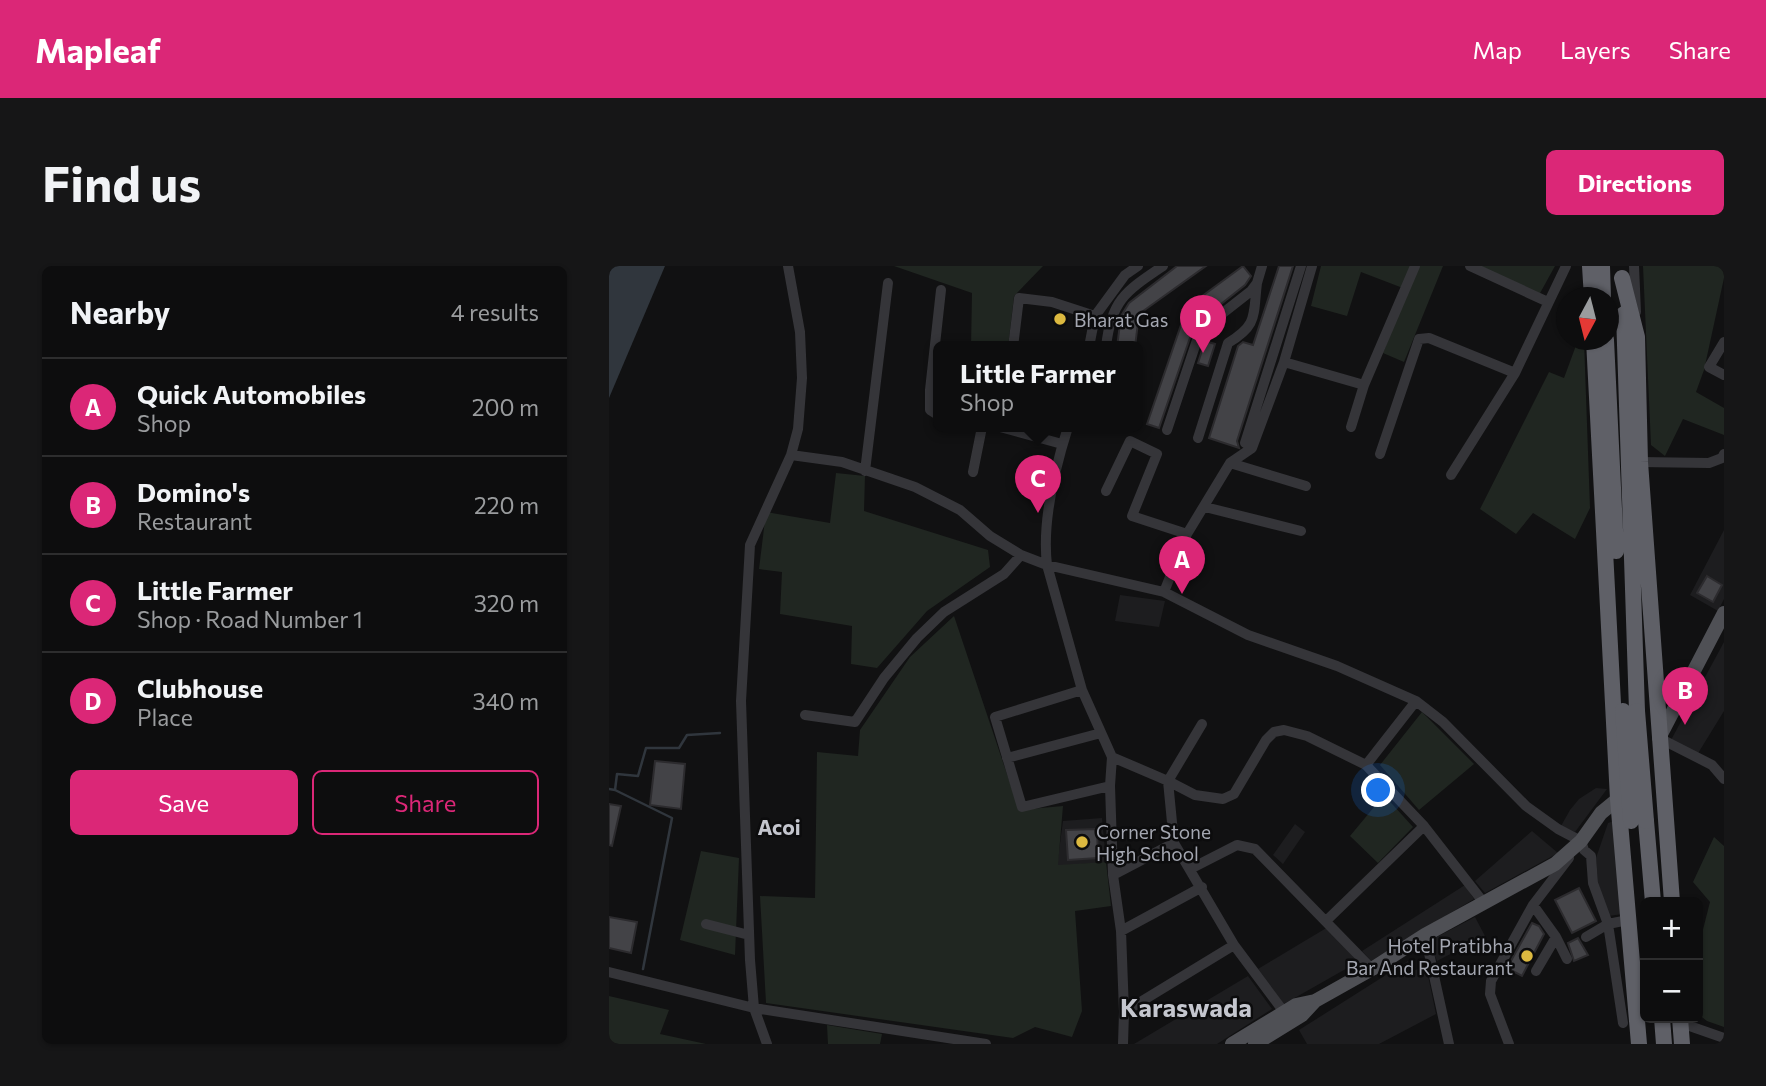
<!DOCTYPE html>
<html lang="en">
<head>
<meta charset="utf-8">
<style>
  body { margin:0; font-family:Commissioner,sans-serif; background:#161617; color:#f1f3f6 }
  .controls { position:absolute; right:21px; bottom:21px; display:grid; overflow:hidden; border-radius:10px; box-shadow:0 2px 5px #0004 }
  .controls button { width:63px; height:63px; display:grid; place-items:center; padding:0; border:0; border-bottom:2px solid #2d2d2e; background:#0d0d0e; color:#f1f3f6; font:35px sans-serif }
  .compass { position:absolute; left:947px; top:21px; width:63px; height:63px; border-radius:50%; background:#0d0d0e; box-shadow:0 2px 5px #0004; rotate:187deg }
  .you { position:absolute; left:770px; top:525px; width:24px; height:24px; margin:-18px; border:5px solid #fff; border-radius:50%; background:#1a73e8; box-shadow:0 0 0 10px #1a73e833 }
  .badge { display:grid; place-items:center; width:46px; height:46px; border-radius:50%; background:#db2777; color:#fff; font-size:23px; font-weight:700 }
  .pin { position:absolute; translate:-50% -58px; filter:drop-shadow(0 2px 4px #0008) }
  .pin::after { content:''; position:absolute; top:37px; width:24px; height:21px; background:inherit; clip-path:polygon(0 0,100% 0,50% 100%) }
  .popup { position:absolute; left:324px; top:75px; width:210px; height:91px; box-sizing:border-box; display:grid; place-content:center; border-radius:10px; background:#0d0d0e; filter:drop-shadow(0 2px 5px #0005); font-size:23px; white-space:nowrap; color:#9a9c9e }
  .popup b { font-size:26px; color:#f1f3f6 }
  .popup::after { content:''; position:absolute; left:50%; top:100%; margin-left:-14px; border:14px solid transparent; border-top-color:#0d0d0e }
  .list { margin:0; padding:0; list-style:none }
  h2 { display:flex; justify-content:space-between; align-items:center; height:91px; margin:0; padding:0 28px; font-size:30px }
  h2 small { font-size:23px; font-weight:400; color:#9a9c9e }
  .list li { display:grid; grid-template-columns:46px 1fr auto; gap:21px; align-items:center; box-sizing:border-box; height:98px; padding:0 28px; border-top:2px solid #2d2d2e }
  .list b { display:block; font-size:26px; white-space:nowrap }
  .list p { margin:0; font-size:23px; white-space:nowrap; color:#9a9c9e }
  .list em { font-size:23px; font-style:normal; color:#9a9c9e }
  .actions { display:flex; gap:14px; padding:21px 28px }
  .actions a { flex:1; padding:16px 0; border:2px solid #db2777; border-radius:10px; text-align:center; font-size:24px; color:#db2777 }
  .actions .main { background:#db2777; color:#fff }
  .map { position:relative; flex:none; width:1115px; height:778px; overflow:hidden; border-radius:10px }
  header { display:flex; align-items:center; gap:42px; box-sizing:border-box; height:98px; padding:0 35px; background:#db2777; color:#fff }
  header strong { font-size:33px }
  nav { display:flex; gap:38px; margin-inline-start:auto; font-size:24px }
  .intro { display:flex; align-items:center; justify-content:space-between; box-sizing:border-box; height:168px; padding:0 42px }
  h1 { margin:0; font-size:49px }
  .button { padding:18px 32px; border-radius:10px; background:#db2777; color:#fff; font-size:24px; font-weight:700 }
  main { display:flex; gap:42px; padding:0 42px }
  aside { flex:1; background:#0d0d0e; border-radius:10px; box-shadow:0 2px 5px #0004 }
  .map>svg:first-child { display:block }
  .built { fill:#1d1d1f }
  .green { fill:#202621 }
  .water { fill:#30363d }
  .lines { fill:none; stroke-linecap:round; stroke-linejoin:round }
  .stream { stroke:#30363d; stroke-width:2.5 }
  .building { fill:#434347; stroke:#2c2b2e; stroke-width:2 }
  .minor { stroke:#353539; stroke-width:10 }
  .major { stroke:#4f5055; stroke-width:14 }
  .highway { stroke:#5f6067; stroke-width:16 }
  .highway-bridge { stroke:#5f6067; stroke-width:16 }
  .poi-dot { fill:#dcb940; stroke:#0c0c0d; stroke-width:2.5 }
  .labels { text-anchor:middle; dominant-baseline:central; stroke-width:5; stroke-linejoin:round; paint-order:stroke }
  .poi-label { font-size:19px; fill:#a4a7b1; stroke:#0c0c0d; text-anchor:start }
  .neighbourhood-label { font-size:21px; font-weight:bold; fill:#c4c6ce; stroke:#0c0c0d }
  .district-label { font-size:26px; font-weight:bold; fill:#c4c6ce; stroke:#0c0c0d }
</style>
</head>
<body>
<header>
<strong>Mapleaf</strong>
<nav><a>Map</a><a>Layers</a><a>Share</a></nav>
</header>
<div class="intro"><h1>Find us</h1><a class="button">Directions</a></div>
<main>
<aside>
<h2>Nearby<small>4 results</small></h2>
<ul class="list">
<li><span class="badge">A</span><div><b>Quick Automobiles</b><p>Shop</p></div><em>200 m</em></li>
<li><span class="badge">B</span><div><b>Domino's</b><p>Restaurant</p></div><em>220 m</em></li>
<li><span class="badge">C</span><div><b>Little Farmer</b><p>Shop · Road Number 1</p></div><em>320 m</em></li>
<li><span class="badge">D</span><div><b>Clubhouse</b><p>Place</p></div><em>340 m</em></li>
</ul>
<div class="actions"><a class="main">Save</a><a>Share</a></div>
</aside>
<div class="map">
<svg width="1115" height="778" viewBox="0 0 1115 778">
  <rect width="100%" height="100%" fill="#111112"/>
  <!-- built -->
  <path class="built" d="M1115,264V333L1109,345L1081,329Z
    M511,329L556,335L550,361L506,355Z
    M1115,376V445L1088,489L1062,474Z
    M987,522L998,523L966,566L952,560L961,544L970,533Z
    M493,552L497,596L448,600L454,555Z
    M1005,555L1014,648L999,650L989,616L987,592L999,557Z
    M686,558L696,566L674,598L664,589Z
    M923,565L949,587L876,627L866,615Z
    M856,619L865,633L762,695L753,685Z
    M866,651L876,670L828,695L820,675Z
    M719,661L749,696L675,738L649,703Z
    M799,695L804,705L817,700L827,748L770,778H698L690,764Z
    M639,710L663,743L608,778H525Z"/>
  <!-- green -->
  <path class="green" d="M285,0H434L405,30L399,81H362L363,27Z
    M712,0H834L795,96L774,87L799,24L752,6L738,50L702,40Z
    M872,0H946L930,29Z
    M1034,0H1115V12L1095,104L1087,126L1115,142V169L1074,153L1056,190L1042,179Z
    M969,74H975L981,242L966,273L924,247L907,268L871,243L940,106L955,112Z
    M227,207L256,210L255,245L379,284L381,301L318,345L268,402L242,398L243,360L171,348L173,306L150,303L157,246L221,257Z
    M345,350L410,544L454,540L449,599L497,596L502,640L466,645L473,745L463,771L426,761L404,772L157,737L151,630L206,632L208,486L249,490L251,464L301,391Z
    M813,446L865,498L810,544L771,499Z
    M775,529L804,561L769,597L741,570Z
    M1105,571L1115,580V761L1098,755L1089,748V683L1101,636L1084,616Z
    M92,585L130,592L126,689L71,674Z
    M0,730L60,744L51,768L97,778H0Z
    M218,759L273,768L271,778H219Z"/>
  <!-- water -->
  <path class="water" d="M0,0H56L0,132Z"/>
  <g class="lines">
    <!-- stream -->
    <path class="stream" d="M0,523L6,524L8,508L29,510L37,482H70L78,469L111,467
      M6,524L63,552L34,703"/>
  </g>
  <!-- building -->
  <path class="building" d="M568,0H597L530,48L526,81H508L512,50L520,37Z
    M634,0L642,10L636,19L588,57L577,42Z
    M670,0H684L628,175L630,182L600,172L629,80L634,76L644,79Z
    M573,56L585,60L550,162L538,158Z
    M596,75L606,78L599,100L589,97Z
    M1098,310L1113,319L1104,336L1088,327Z
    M46,495L76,498L72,543L41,539Z
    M0,538L12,540L3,580L0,579Z
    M488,563L489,592L459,594L457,564Z
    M970,622L987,655L963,667L946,634Z
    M0,651L28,656L22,687L0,682Z
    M923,657L930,660L935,668L913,710L898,702Z
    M969,672L979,689L965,695L959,677Z"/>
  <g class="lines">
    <!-- minor -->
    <path class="minor" d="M861,0L939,36
      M1025,0L1027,46
      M1115,76L1100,101L1115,109
      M404,81L410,32L443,36L486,50
      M480,81L486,50L516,9L529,0
      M497,81C502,34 517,25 554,0
      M675,96L755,119
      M329,149L321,144V124L332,24
      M391,161L453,178
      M459,161C446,202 433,257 438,299L473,424L503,491L501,520L504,609L512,665L515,746L514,778
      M742,161L755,119L806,0
      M558,164L591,65L642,25L648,17L653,0
      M589,172L619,77C649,59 644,50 648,17
      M636,177L692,0
      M771,188L810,73L820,72L906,107
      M182,189L233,196L306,221L351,244L381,270L412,289L438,299L555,326L639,369L728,400L807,435L834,456L917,540L949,563L972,575L975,584L982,590L984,617L999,658L1014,757
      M1031,196L1100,197L1113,192L1115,188
      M621,197L697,220
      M256,205L279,17
      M364,206L373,161
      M842,209L906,107L957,0
      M497,225L521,175L548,188L523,250L578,268
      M596,241L692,265
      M555,326L578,268L621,197L643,182L675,96L703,0
      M473,424L386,451L413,541L501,520
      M196,449L246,456L275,412L308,372L335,346L395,308L412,289
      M593,458L559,515L586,529L614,533L625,528L657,474L665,466L675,464L698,470L757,499L815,560L875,637
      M1050,472L1103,499L1115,513
      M503,491L559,515L565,577L625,679L675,746
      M398,492L492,467
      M757,499L807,435
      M581,603L628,579L646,583L763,703
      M504,609L565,577
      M924,639L947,671L927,705
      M718,654L815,560
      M97,658L140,669
      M512,665L593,621
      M816,669L840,778
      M947,671L958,693
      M977,671L999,658L1019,654
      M0,706L145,742L377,778
      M515,746L625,679
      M1072,757L1115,772
      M158,778L145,742L141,694L132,435L141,279L182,189L189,163L193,112L191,66L179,0
      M900,778L881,728L882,715L924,639L960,592"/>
    <!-- major -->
    <path class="major" d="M1050,472L1115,347
      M623,778L687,739L706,735L763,703L816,669L946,598L972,575L992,547L1009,533
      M646,778L693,749L706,735"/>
    <!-- highway -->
    <path class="highway" d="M981,0L983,32
      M993,0L994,32
      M1013,12L1028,71L1031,196L1063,636
      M1015,48L1028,445
      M985,74L1009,533L1030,778
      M997,74L1007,285
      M1037,555L1044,636
      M1053,752L1055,778
      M1071,752L1073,778"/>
    <!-- highway-bridge -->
    <path class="highway-bridge" d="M1014,445L1022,555
      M1028,445L1037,555"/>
  </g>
  <!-- markers -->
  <g class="poi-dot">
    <circle cx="451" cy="53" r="7"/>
    <circle cx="473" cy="576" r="7"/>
    <circle cx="918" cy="690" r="7"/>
  </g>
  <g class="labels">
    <!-- poi labels -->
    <g class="poi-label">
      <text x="465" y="53">Bharat Gas</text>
      <text x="487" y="565">Corner Stone<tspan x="487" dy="22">High School</tspan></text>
      <text x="904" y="679" text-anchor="end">Hotel Pratibha<tspan x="904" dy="22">Bar And Restaurant</tspan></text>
    </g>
    <!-- neighbourhood labels -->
    <g class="neighbourhood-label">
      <text x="170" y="560">Acoi</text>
    </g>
    <!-- district labels -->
    <g class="district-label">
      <text x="577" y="740">Karaswada</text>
    </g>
  </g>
</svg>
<div class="controls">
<button>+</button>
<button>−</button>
</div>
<svg class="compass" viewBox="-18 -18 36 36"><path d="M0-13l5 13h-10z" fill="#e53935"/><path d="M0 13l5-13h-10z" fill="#9a9c9e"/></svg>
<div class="you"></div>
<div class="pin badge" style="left:573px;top:328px">A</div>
<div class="pin badge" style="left:1076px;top:459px">B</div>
<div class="pin badge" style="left:429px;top:247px">C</div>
<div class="popup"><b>Little Farmer</b>Shop</div>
<div class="pin badge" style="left:594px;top:87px">D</div>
</div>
</main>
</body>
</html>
